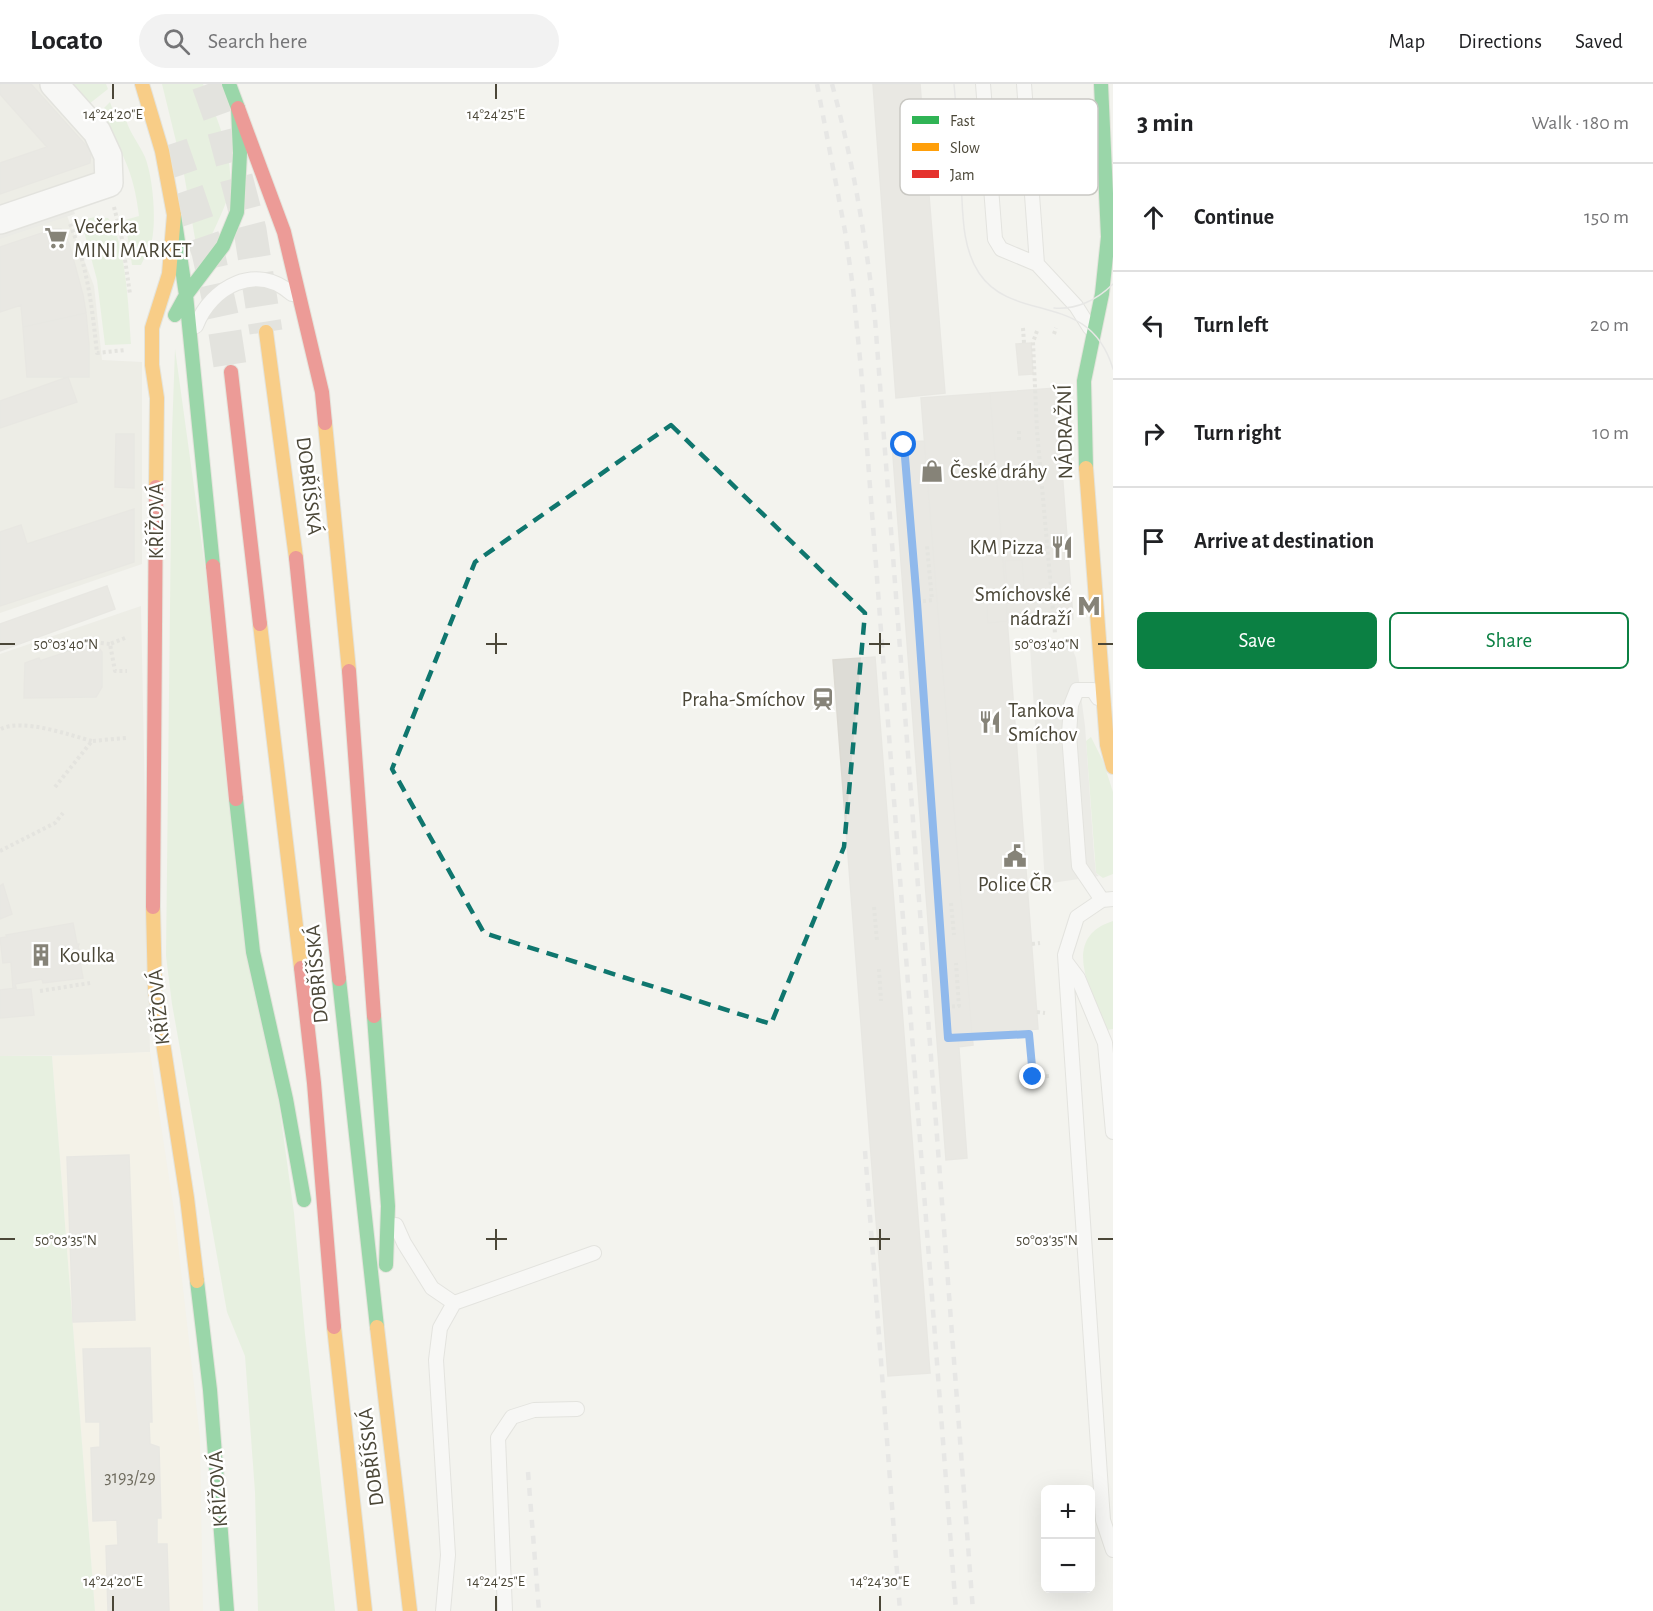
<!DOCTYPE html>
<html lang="en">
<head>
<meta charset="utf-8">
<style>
  body { margin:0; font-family:"Alegreya Sans",sans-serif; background:#f2f2f2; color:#202124 }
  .controls { position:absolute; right:18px; bottom:18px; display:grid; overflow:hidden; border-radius:9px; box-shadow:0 6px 24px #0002 }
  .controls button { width:54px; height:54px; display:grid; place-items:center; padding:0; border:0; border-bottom:2px solid #e0e0e0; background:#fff; color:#202124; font:30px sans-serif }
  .stop { position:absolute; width:18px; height:18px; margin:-14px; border:4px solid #1a73e8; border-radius:50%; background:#fff }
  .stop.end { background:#1a73e8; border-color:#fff; box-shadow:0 2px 6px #0008 }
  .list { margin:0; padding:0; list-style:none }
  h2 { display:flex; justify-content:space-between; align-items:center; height:78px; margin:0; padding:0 24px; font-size:26px }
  h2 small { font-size:20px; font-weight:400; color:#757577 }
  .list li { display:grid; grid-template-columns:39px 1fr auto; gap:18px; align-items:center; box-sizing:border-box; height:108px; padding:0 24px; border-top:2px solid #e0e0e0 }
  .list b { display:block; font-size:22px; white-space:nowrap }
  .list em { font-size:20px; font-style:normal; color:#757577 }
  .actions { display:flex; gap:12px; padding:18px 24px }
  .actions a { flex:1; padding:14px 0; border:2px solid #0b8043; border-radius:9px; text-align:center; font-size:21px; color:#0b8043 }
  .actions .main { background:#0b8043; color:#fff }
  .icon { flex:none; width:33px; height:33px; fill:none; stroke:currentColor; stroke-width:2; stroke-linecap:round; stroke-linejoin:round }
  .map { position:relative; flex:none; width:1113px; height:1527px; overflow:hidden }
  header { display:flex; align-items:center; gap:36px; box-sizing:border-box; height:84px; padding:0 30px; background:#fff; border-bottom:2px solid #e0e0e0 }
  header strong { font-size:28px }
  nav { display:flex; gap:33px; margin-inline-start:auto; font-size:21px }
  .search { width:420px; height:54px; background:#f2f2f2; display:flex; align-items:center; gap:15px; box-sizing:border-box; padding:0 21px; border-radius:33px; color:#757577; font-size:22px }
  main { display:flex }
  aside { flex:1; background:#fff }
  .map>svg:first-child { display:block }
  .residential { fill:#e7e6db }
  .commercial { fill:#f5f1e1 }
  .green { fill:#daeece }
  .parking { fill:#e3e2dc }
  .building { fill:#dddcd6; stroke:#dcdad3; stroke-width:1.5 }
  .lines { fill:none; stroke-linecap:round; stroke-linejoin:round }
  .highway-tunnel { stroke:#d1d1ca; stroke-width:33; stroke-dasharray:33 16; stroke-linecap:butt }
  .lane-casing { stroke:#d1d1cb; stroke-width:16 }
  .street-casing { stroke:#d1d1cb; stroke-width:30 }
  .fast-casing { stroke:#d2d2c5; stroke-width:16 }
  .slow-casing { stroke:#d2d2c5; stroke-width:16 }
  .jam-casing { stroke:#d2d2c5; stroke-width:16 }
  .path { stroke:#d3d2cc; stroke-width:4; stroke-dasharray:3 3; stroke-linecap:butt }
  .lane { stroke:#fdfdfc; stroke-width:14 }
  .street { stroke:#fdfdfc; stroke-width:27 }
  .fast { stroke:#30b455; stroke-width:14 }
  .slow { stroke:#ff9f0a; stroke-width:14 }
  .jam { stroke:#e5322d; stroke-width:14 }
  .tram { stroke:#dadada; stroke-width:1.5 }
  .rail { stroke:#dadada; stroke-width:4.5; stroke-dasharray:8 8; stroke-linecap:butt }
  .route { stroke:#1a73e8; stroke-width:8 }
  .marked { fill:none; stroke:#0f766e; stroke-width:4.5; stroke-dasharray:12 8; stroke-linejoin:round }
  .ticks { fill:none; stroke:#4b4738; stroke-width:2 }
  .labels { text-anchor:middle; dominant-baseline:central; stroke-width:5; stroke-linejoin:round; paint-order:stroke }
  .number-label { font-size:18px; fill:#706d60 }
  .poi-label { font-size:21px; fill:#4b4738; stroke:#fff; text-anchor:start }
  .street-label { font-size:21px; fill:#4b4738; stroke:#fff }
  .key { fill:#fff; stroke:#c9c8c3; stroke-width:1.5 }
  .key-label { font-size:16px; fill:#4b4738 }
  .ticks-label { font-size:15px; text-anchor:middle; fill:#4b4738; stroke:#fff; stroke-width:5; stroke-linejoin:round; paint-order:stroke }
</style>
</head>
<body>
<header>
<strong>Locato</strong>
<div class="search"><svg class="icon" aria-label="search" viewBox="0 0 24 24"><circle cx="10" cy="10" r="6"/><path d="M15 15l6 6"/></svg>Search here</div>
<nav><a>Map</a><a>Directions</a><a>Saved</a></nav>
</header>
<main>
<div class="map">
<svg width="1113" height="1527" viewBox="0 0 1113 1527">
  <rect width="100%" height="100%" fill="#f3f3ee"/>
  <!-- residential -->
  <path class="residential" d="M0,0H47L91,52L99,87L56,103L94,202L102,276L142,278V480L0,529Z
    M141,522L150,968L99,971L0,972V570Z"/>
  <!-- commercial -->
  <path class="commercial" d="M150,968L175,1133L200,1353L203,1527H95L52,972Z"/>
  <!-- green -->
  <path class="green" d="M71,0H106L108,5L89,20Z
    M162,0H203C216,32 233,68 230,104C229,118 206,162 199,178L184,90Z
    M110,18L117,38L126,36C130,49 139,60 145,73C153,93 157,139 151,160C149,167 144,174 141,181H132L125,136L139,132C134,88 122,66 99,29Z
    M95,133L108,134C126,155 129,231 131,260L105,261L97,196L81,136Z
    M175,265L294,1129L305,1250L335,1527H258L255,1408L245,1272L227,1228L172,920L166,872L172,349Z
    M1091,653L1103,677L1113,708V790L1103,794L1096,789L1086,657Z
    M1113,837V945L1107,946C1093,911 1058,854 1113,837Z
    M0,972H52L95,1527H0Z"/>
  <!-- parking -->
  <path class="parking" d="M72,121L75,130L0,155V145Z
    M1064,560L1072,564L1076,574L1085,642L1094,770L1096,789L1099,792L1045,800L1030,562Z"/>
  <!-- building -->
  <path class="building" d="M0,0H31L91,67L90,79L0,110V79L47,63L0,10Z
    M873,0H920L945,309L896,314Z
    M54,145H61L69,159L83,211L86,229L23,243L21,221L0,228V163Z
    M86,229L89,261V293H27L23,243Z
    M1031,259L1033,290L1019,291L1016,260Z
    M68,293L77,318L0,344V317Z
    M1056,304L1073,535L1008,539L990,309Z
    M990,309L1038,945L972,950L921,314Z
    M116,350H134V404L115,403Z
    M924,357L972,950L958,951L967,1074L946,1076L892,359Z
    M134,425V478L0,522V448L21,441L27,460Z
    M1022,476L1024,502L1007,503L1005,477Z
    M107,502L115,525L0,567V540Z
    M1006,519L1008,537L988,539L987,521Z
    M91,560L99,564L102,568V603L96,613L24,614L25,579L39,574L41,578L42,576Z
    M875,573L930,1289L888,1292L833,576Z
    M3,800L12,830L0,835V802Z
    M73,839L77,860H79L78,863L81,871L79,872L83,894L43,899L42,895L15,900L16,904H13L11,878L3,879L0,854L7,853L6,851Z
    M16,904V906L31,905L34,931L0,934V906Z
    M972,950L973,961L958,963V951Z
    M129,1071L135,1236L73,1238L67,1073Z
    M150,1264L152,1338H149L150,1360L159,1363L161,1434H157V1460H167L169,1527H108L106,1462L118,1461L117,1436L93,1437L91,1364L100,1363V1338H86L83,1265Z"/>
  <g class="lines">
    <!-- highway-tunnel -->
    <path class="highway-tunnel" d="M208,0L221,36L250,146L266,248
      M171,60L208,168L223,236L231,288"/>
    <!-- lane casing -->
    <g class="lane-casing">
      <path id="lane" d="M983,0L995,155L1001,165L1037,180
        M1024,0L1037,180L1076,222L1090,244
        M196,242C211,203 256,178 292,210
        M1098,614L1093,606H1077L1071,621L1069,650L1079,782L1102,816
        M1113,815L1102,816L1077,833L1065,871L1103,1436L1113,1466
        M1066,878L1078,894L1105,959L1113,1048
        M396,1141L404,1159L432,1204L454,1219L440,1244L436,1276L448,1471L443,1527
        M454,1219L594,1169
        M505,1527L498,1354L512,1333L534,1326L577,1325"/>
    </g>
    <!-- street casing -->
    <g class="street-casing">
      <path id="street" d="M0,136L109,99L108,72L97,48L54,0"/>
    </g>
    <!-- fast casing -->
    <g class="fast-casing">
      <path id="fast" d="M174,131L186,211L213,482
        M175,231L186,211L223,162L237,128L240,69L238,24L229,0
        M1086,384L1084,297L1102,210L1108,153L1101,0
        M236,715L253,868L286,1015L304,1116
        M339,895L377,1243
        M374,932L388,1122L386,1181
        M197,1197L210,1306L227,1527"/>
    </g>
    <!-- slow casing -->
    <g class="slow-casing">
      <path id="slow" d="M142,0L162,67L174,131L169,190L152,244V281L157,314L156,403
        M266,248L296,474
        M325,339L349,587
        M1086,384L1107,661L1113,683
        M260,540L301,884
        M153,823L155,907L187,1114L197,1197
        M334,1243L365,1527
        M377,1243L410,1527"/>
    </g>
    <!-- jam casing -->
    <g class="jam-casing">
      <path id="jam" d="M238,24L284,148L322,308L325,339
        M231,288L260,540
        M296,474L339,895
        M213,482L236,715
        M349,587L374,932
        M153,823L156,403
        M301,884L314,999L334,1243"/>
    </g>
    <!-- path -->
    <path class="path" d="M114,123L122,155L130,210
      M70,140C88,184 92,223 97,269L125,266
      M1023,244L1024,259
      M1037,247L1033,258L1037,347L1055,549
      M1054,250L1056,244
      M1019,347V357
      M904,361L917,518L948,954L1029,950L1033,993L1049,992
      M917,518L932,516L927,462
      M125,554L110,560L115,587H127
      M66,566L93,558L110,560
      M1,645C23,634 69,651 92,657
      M1026,653L1049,652
      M55,703L92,657L126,654
      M0,767L55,739L63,729
      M951,819L954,851
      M874,823L877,857
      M1032,860L1040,859
      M879,885L881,917
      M40,907L90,899
      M946,923L959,922L956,879
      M1037,928L1045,929"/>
    <!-- lane -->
    <use href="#lane" class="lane"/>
    <!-- street -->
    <use href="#street" class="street"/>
    <!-- fast -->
    <use href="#fast" class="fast"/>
    <!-- slow -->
    <use href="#slow" class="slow"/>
    <!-- jam -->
    <use href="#jam" class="jam"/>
    <!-- tram -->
    <path class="tram" d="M954,0C957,32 959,64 961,96C963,126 961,162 979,189C1014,241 1089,205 1113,285
      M1054,224C1076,226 1097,216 1113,200"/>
    <!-- rail -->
    <path class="rail" d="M817,0L845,147L853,204L861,285L956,1527
      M832,0C853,77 866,155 875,235L973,1527
      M865,1067L900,1527
      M528,1388L539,1527"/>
  </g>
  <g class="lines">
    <!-- route -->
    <path class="route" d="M904,361L917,518L948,954L1029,950L1033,993"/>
  </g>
  <!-- marked area -->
  <path d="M0 0H1113V1527H0ZM671,341L865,529L844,763L771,940L484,849L392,685L475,478Z" fill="#f3f3ee" fill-opacity=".55" fill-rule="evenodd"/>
  <path class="marked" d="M671,341L865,529L844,763L771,940L484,849L392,685L475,478Z"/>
  <!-- ticks -->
  <path class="ticks" d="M113,0V15M496,0V15M496,549V570M880,549V570M0,560H15M486,560H507M869,560H890M1098,560H1113M496,1145V1166M880,1145V1166M0,1155H15M486,1155H507M869,1155H890M1098,1155H1113M113,1512V1527M496,1512V1527M880,1512V1527"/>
  <!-- icons -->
  <defs>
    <g id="supermarket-bare" transform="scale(1.8)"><path d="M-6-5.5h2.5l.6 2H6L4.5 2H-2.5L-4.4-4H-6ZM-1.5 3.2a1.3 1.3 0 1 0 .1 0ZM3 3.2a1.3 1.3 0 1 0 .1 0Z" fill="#868378" stroke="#fff" stroke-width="2.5" paint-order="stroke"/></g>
    <g id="shop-bare" transform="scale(1.8)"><path d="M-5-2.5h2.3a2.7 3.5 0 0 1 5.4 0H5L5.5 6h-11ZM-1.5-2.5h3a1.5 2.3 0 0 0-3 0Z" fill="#868378" stroke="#fff" stroke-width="2.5" paint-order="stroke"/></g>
    <g id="restaurant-bare" transform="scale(1.8)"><path d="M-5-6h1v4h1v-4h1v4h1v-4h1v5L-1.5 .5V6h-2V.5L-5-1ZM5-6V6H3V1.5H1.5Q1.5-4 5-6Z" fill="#868378" stroke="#fff" stroke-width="2.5" paint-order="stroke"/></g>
    <g id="metro-bare" transform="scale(1.8)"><path d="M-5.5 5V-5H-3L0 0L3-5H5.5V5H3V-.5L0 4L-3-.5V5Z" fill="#868378" stroke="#fff" stroke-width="2.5" paint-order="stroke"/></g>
    <g id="station-bare" transform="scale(1.8)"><path d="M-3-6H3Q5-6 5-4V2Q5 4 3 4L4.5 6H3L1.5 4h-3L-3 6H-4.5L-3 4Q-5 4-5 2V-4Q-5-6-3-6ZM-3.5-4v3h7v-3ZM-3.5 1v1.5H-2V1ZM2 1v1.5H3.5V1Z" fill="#868378" stroke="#fff" stroke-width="2.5" paint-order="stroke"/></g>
    <g id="civic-bare" transform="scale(1.8)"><path d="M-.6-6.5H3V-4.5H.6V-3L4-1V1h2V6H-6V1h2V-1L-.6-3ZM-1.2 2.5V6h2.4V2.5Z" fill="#868378" stroke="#fff" stroke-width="2.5" paint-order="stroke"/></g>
    <g id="building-bare" transform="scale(1.8)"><path d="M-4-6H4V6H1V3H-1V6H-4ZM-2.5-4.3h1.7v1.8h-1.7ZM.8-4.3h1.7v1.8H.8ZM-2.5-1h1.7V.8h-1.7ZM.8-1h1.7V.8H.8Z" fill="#868378" stroke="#fff" stroke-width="2.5" paint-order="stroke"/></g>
  </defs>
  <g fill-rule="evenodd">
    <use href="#supermarket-bare" x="56" y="154"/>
    <use href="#shop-bare" x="932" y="387"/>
    <use href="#restaurant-bare" x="1062" y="463"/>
    <use href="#metro-bare" x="1089" y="522"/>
    <use href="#station-bare" x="823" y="615"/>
    <use href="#restaurant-bare" x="990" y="638"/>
    <use href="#civic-bare" x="1015" y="772"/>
    <use href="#building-bare" x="41" y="871"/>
  </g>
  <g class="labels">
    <!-- number labels -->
    <g class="number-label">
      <text x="130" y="1394">3193/29</text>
    </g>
    <!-- poi labels -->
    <g class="poi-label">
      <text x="74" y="142">Večerka<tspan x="74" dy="24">MINI MARKET</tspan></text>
      <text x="950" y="387">České dráhy</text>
      <text x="1044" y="463" text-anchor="end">KM Pizza</text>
      <text x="1071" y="510" text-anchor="end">Smíchovské<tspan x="1071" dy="24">nádraží</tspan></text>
      <text x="805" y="615" text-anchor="end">Praha-Smíchov</text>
      <text x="1008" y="626">Tankova<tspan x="1008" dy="24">Smíchov</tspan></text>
      <text x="1015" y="800" text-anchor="middle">Police ČR</text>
      <text x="59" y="871">Koulka</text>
    </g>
    <!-- street labels -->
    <g class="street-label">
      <text transform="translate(1065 348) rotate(-91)">NÁDRAŽNÍ</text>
      <text transform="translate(309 402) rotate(83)">DOBŘÍŠSKÁ</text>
      <text transform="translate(156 437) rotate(-90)">KŘÍŽOVÁ</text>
      <text transform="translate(317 890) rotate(-95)">DOBŘÍŠSKÁ</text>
      <text transform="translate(159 923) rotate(-96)">KŘÍŽOVÁ</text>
      <text transform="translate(371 1373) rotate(-97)">DOBŘÍŠSKÁ</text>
      <text transform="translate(218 1405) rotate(-94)">KŘÍŽOVÁ</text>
    </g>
  </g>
  <!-- legend -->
  <rect x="900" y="15" width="198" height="96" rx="9" class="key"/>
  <rect x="912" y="32" width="27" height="8" fill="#30b455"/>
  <rect x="912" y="59" width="27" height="8" fill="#ff9f0a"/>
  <rect x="912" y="86" width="27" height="8" fill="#e5322d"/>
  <g class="key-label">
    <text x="950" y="42">Fast</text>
    <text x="950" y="69">Slow</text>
    <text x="950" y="96">Jam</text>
  </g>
  <g class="ticks-label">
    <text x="113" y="35">14°24'20"E</text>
    <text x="496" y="35">14°24'25"E</text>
    <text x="66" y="565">50°03'40"N</text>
    <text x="1047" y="565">50°03'40"N</text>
    <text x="66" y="1161">50°03'35"N</text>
    <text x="1047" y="1161">50°03'35"N</text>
    <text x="113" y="1502">14°24'20"E</text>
    <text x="496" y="1502">14°24'25"E</text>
    <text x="880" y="1502">14°24'30"E</text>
  </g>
</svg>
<div class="controls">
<button>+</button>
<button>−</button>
</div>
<div class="stop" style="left:904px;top:361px"></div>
<div class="stop end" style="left:1033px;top:993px"></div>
</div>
<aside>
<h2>3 min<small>Walk · 180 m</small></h2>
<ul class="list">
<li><svg class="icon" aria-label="ahead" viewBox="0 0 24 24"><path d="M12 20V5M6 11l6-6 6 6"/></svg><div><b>Continue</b></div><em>150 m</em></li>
<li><svg class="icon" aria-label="left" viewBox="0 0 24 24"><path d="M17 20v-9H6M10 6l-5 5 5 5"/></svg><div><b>Turn left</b></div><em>20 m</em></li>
<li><svg class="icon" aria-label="right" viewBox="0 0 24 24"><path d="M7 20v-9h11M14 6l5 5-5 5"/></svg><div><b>Turn right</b></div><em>10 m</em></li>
<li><svg class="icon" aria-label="arrive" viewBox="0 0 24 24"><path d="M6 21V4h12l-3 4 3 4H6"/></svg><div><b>Arrive at destination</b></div></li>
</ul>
<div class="actions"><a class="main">Save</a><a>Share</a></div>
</aside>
</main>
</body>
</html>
